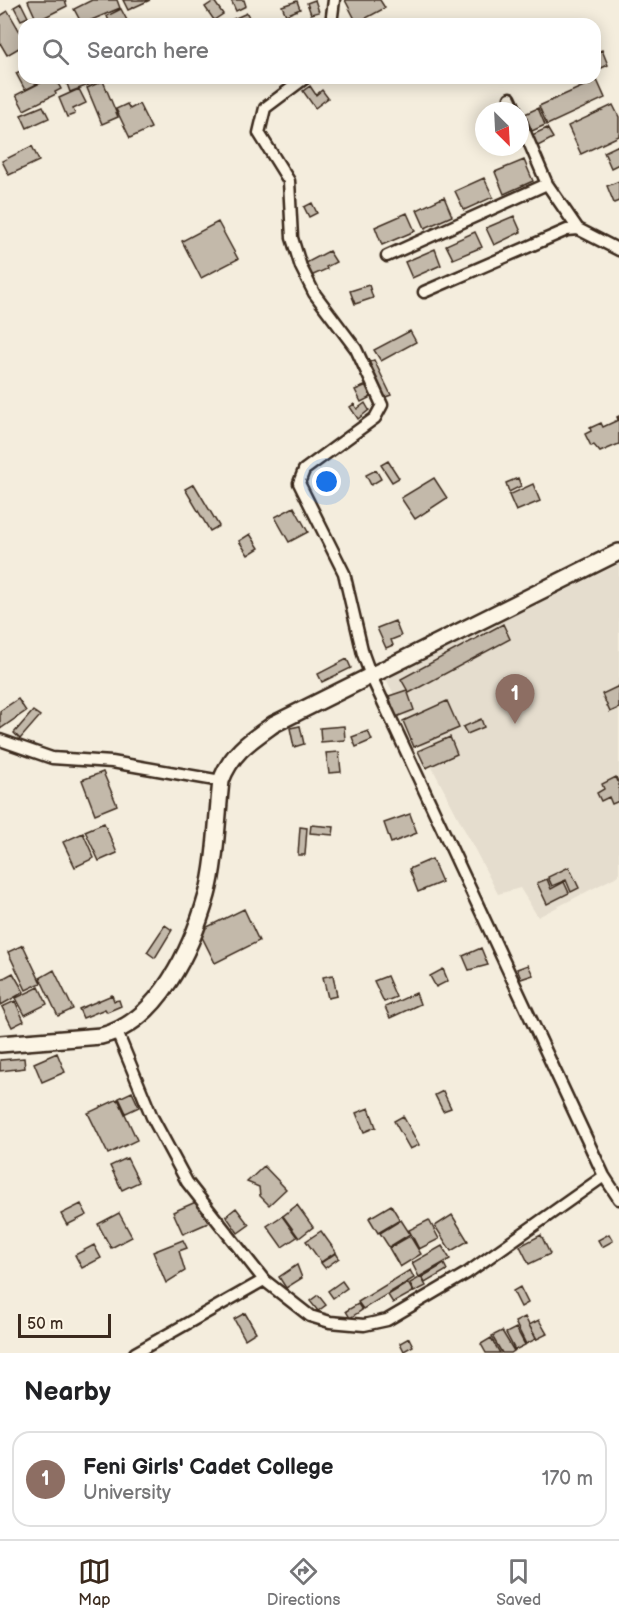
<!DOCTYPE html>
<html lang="en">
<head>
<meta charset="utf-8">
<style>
  body { margin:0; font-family:"Balsamiq Sans",sans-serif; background:#f6f6f6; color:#202124 }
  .compass { position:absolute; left:475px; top:102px; width:54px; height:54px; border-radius:50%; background:#fff; box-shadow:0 3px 15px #0003; rotate:156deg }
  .scale { position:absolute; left:18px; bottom:15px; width:93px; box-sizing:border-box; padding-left:6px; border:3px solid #3b2a1e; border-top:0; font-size:16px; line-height:21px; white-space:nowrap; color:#3b2a1e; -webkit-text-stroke:4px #fcf5e5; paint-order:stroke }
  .you { position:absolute; left:327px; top:482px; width:21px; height:21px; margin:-15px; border:4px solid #fff; border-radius:50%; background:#1a73e8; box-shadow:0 0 0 9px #1a73e833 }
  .badge { display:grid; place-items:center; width:39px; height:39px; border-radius:50%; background:#3b2a1e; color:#fff; font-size:20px; font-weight:700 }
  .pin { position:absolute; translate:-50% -50px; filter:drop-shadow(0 2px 3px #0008) }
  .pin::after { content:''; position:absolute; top:32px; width:21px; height:18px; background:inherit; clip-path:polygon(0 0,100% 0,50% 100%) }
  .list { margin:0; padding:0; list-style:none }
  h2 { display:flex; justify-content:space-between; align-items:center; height:78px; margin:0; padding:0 24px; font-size:26px }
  h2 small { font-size:20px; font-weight:400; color:#757577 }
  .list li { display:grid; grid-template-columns:39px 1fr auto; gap:18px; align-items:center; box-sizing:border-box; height:96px; margin:0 12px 12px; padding:0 12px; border:2px solid #e0e0e0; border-radius:18px }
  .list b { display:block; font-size:22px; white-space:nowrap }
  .list p { margin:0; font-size:20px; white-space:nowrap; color:#757577 }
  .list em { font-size:20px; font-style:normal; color:#757577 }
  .icon { flex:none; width:33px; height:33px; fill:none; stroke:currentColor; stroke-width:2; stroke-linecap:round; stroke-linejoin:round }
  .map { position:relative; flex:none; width:619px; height:1353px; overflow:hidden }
  .search { position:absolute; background:#fff; box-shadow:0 3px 15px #0003; left:18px; right:18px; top:18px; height:66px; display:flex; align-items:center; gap:15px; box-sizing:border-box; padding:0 21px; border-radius:18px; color:#757577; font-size:22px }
  .sheet { height:186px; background:#fff }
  nav { display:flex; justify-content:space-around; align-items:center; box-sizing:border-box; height:84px; border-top:2px solid #e0e0e0; background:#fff; font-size:16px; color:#757577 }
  nav a { display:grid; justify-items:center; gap:3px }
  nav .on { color:#3b2a1e }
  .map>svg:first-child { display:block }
  .built { fill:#e5ddce }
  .building { fill:#c3b9aa; stroke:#3b2a1e; stroke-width:1.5 }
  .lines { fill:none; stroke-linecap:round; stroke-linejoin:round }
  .street-casing { stroke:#3b2a1e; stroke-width:15 }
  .secondary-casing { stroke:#3b2a1e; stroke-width:20 }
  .street { stroke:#fcf5e5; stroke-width:10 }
  .secondary { stroke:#fcf5e5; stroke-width:15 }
</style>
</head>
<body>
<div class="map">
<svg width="619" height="1353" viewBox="0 0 619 1353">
  <rect width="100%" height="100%" fill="#f4eddd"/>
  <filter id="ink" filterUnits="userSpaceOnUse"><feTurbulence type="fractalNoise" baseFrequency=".0167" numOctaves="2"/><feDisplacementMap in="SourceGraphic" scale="12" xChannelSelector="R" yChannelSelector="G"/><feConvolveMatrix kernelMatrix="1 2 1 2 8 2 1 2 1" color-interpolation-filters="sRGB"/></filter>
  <g filter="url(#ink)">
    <!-- built -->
    <path class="built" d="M619,564V875L538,917L520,888L498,894L386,679Z"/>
    <!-- building -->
    <path class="building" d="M30,0H65L67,6L37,21L28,1Z
      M92,0H117L120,8L82,24L74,9Z
      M123,0H150L128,10Z
      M231,0H244L246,6L236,11Z
      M315,0L319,12L311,14L307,3Z
      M345,0H380L385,8L357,23Z
      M214,1L223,14L214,20L205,7Z
      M297,1L300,9L286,15L282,6Z
      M21,3L28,17L21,20L14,7Z
      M121,9L129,24H110L107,16Z
      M8,11L24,39V45L7,55L0,43V16Z
      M247,13L252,24H232L231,20Z
      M602,50L608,65L595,71V53Z
      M24,69V78H36L39,83L25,90L16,73Z
      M50,78H55L61,89L55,92L56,94L24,110L16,95Z
      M65,78H104V79L70,92Z
      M597,80L605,98L547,125L539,106Z
      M103,81L118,117L102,124L87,88Z
      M310,86L316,95L322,90L328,98L315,108L303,91Z
      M79,89L86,103L73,109L75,114L67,117L59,98Z
      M127,104L130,109L139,104L151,128L130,138L116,109Z
      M613,105L619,117V136L581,154L568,126Z
      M43,106L49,118L27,128L21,115Z
      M538,108L545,125L532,131L525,114Z
      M547,128L553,138L538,146L532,135Z
      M619,145V164L611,168L604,152Z
      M32,146L39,161L9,175L2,161Z
      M524,160L533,181L504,194L495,172Z
      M484,178L493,197L464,210L455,191Z
      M619,181V201L614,203L607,186Z
      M444,197L452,216L425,228L417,210Z
      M312,203L317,213L309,217L304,207Z
      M407,213L415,231L382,245L375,227Z
      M514,216L521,232L494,245L486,228Z
      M218,222L238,259L201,278L182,241Z
      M475,232L482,247L453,259L446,245Z
      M435,249L441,265L412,278L405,262Z
      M329,251L336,262L326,267L327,269L311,276L304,264Z
      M369,285L373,298L355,304L350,291Z
      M410,331L416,342L381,361L374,350Z
      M374,360L391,395L383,398L367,363Z
      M367,385L373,396L361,402L355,390Z
      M365,403L369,410L358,419L350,407L354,404L357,409Z
      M619,416V444L600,452L594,445L591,446L585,434L591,431L590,428L601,423L603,427L618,420L617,417Z
      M388,461L399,478L392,482L381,465Z
      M376,470L381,479L371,485L366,475Z
      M434,478L447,498L415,519L401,498Z
      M518,478L521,486L509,492L506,483Z
      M194,484L219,526L210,531L185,489Z
      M533,484L540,501L516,511L509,495Z
      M294,507L308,532L289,542L275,517Z
      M250,534L259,548L248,555L239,541Z
      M395,621L401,636L391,640L393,645L386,648L377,628Z
      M503,624L510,639L409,693L401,679Z
      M347,659L351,668L322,682L318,674Z
      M619,686V708L610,712L602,694Z
      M407,690L414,710L396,717L389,696Z
      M18,699L26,711L0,729V711Z
      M447,701L459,728L414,747L403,721Z
      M33,711L40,716L20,739L14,733Z
      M481,719L484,727L467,734L463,727Z
      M300,726L304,744L294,747L290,728Z
      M344,726L345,740L321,742L320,728Z
      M368,731L372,740L356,747L352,737Z
      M450,737L457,754L426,768L418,751Z
      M339,752L341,772L329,773L326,753Z
      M103,772L117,805L95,814L82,780Z
      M616,777L619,784V801L612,804L609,797L601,801L597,793L604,789L602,784Z
      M410,814L417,833L391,843L384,823Z
      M104,823L117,853L99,861L85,831Z
      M311,825L334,827L333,835L310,833Z
      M300,827L307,828L305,855H298Z
      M83,833L94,858L75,867L63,842Z
      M432,859L442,882L418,892L409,869Z
      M569,867L579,888L571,892L566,880L552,886L548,877Z
      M547,879L551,889L564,882L569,893L547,904L537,883Z
      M244,909L259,941L215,963L199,931Z
      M165,925L172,930L155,958L147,952Z
      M23,945L41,983L26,990L8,952Z
      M481,948L488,965L469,970L463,956Z
      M528,965L533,975L521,979L517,969Z
      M443,969L448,981L436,987L430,976Z
      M54,970L73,1009L58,1016L40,978Z
      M13,973L24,992L1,1005L0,980Z
      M333,975L337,996L328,998L323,977Z
      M387,976L396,997L384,1002L374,981Z
      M39,987L47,1004L25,1015L16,998Z
      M416,993L420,1004L390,1018L385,1007Z
      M112,995L114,1001L119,1000L121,1006L107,1012L105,1009L83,1018L79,1009Z
      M15,1001L24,1021L12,1027L2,1007Z
      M57,1053L65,1072L42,1082L34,1063Z
      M24,1058L25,1068L0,1071V1060Z
      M443,1091L451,1108L443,1111L435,1095Z
      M132,1092L139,1107L126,1113L119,1098Z
      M118,1099L137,1140L108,1154L88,1113Z
      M369,1108L376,1127L364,1132L356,1113Z
      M403,1116L419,1145L410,1149L394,1121Z
      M127,1158L139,1182L122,1190L110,1166Z
      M264,1166L286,1189L269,1205L260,1196L259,1187L247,1182Z
      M198,1201L208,1223L183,1234L173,1212Z
      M81,1204L87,1215L67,1225L61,1214Z
      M297,1205L313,1227L299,1238L283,1216Z
      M391,1205L400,1220L378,1233L369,1218Z
      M236,1208L249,1225L238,1233L226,1216Z
      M119,1213L132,1237L111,1248L98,1224Z
      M452,1215L468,1241L451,1251L435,1226Z
      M282,1216L297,1237L282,1247L267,1226Z
      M401,1220L410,1234L389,1247L380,1233Z
      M429,1220L439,1239L419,1249L409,1230Z
      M321,1231L336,1252L321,1262L306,1241Z
      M609,1234L613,1241L602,1247L598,1240Z
      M541,1235L550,1254L529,1264L520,1246Z
      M410,1236L421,1254L400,1267L389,1248Z
      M183,1240L187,1248L179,1251L185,1271L166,1283L153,1252Z
      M94,1245L101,1258L82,1268L75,1255Z
      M442,1246L450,1259L419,1277L412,1263Z
      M336,1253L339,1258L325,1268L321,1263Z
      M444,1264L447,1270L425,1283L422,1277Z
      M297,1265L302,1278L286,1288L279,1277Z
      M410,1270L414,1278L363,1309L358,1302Z
      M421,1277L426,1286L414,1292L410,1283Z
      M342,1281L347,1288L333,1298L328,1291Z
      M408,1283L413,1292L393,1303L388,1295Z
      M520,1287L528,1303L521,1307L513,1291Z
      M318,1295L326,1305L318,1311L310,1301Z
      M358,1304L362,1310L350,1318L346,1311Z
      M245,1313L256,1332L245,1339L234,1319Z
      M525,1317L536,1339L526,1344L515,1322Z
      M539,1320L547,1334L537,1339L529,1325Z
      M516,1328L525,1345L515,1350L506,1333Z
      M502,1331L514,1351L511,1353H502L492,1336Z
      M409,1338L413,1346L404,1351L400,1343Z
      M491,1338L500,1353H486L481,1344Z"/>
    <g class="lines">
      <!-- street casing -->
      <g class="street-casing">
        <path id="street" d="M331,24L334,0
          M305,78L265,108L259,133L289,181L292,238L301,267L314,293L356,349L382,405L375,418L304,470L299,483L344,573L363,654L371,676L604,1176L619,1199
          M510,98L516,111
          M520,121L547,184L578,229
          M387,256L547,184
          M424,292L567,230L578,229L619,250
          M0,740L52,758L112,762L221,781
          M117,1032L152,1117L187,1182L264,1280L310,1316L330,1322L364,1325L387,1320L467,1273L604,1176
          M135,1353L264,1280"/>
      </g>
      <!-- secondary casing -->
      <g class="secondary-casing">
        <path id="secondary" d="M0,1044L101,1036C159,1022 192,948 207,895C216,863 217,816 221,781C231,753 250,741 274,724L619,552"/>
      </g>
      <!-- street -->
      <use href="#street" class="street"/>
      <!-- secondary -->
      <use href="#secondary" class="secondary"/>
    </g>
  </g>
</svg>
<svg class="compass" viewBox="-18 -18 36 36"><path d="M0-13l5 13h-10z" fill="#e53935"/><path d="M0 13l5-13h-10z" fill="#757577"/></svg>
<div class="scale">50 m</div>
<div class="you"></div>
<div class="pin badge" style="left:515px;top:724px;background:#8d6e63">1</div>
<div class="search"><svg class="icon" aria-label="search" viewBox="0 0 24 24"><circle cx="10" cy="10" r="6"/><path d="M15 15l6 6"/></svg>Search here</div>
</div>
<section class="sheet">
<h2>Nearby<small></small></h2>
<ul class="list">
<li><span class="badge" style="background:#8d6e63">1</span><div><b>Feni Girls' Cadet College</b><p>University</p></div><em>170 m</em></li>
</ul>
</section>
<nav>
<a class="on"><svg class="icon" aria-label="map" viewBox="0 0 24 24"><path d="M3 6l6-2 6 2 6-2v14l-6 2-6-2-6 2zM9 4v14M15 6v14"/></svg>Map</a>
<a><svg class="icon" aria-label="directions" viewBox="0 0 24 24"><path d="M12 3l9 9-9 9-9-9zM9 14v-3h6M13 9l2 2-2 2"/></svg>Directions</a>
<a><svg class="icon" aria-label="saved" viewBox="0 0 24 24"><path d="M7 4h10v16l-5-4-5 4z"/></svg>Saved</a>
</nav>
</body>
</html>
